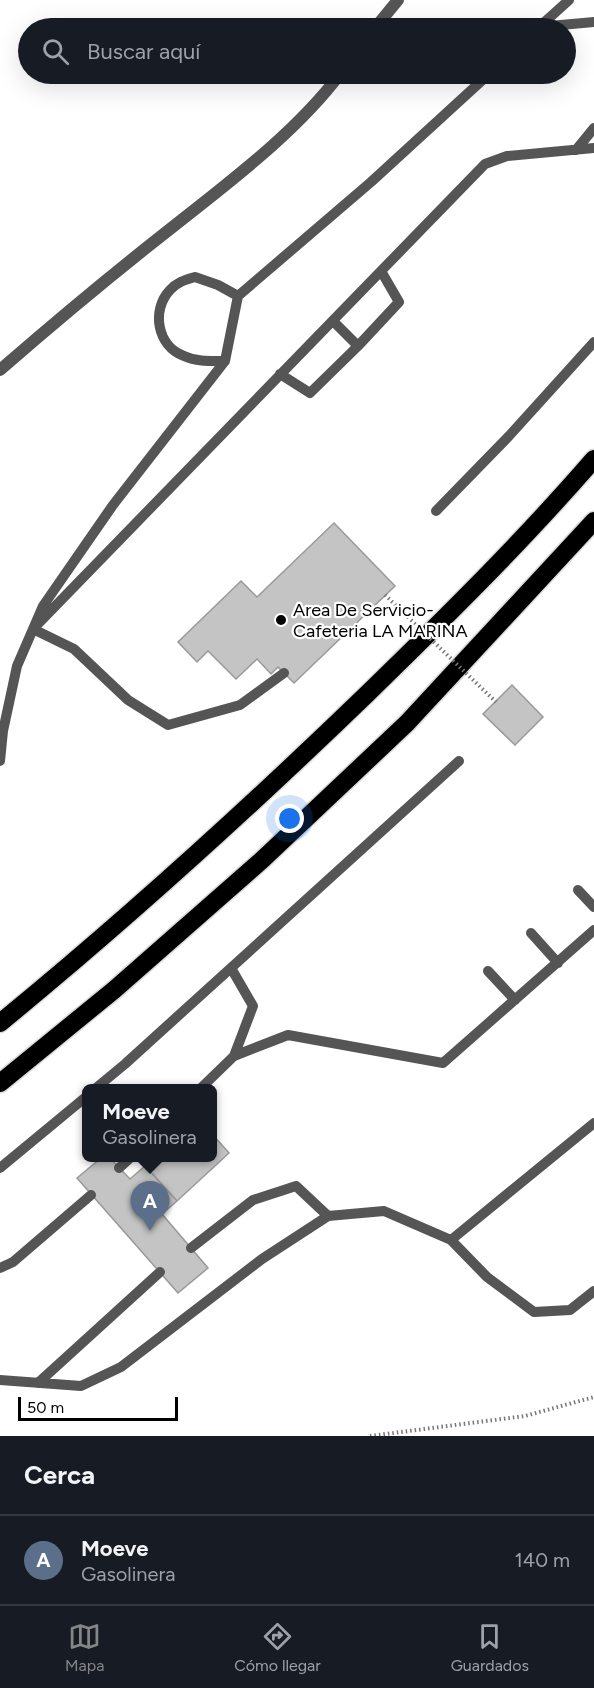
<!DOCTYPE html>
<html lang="es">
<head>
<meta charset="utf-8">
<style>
  body { margin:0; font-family:Figtree,sans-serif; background:#242831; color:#f1f3f6 }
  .scale { position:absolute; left:18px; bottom:15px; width:160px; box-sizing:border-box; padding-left:6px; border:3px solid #000; border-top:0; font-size:16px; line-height:21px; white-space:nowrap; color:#000; -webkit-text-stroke:4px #fff; paint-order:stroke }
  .you { position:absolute; left:290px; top:819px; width:21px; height:21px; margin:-15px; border:4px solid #fff; border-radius:50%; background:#1a73e8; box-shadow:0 0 0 9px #1a73e833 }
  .badge { display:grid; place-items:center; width:39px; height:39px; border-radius:50%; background:#858687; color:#fff; font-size:20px; font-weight:700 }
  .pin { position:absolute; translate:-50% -50px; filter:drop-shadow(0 2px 3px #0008) }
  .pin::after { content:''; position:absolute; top:32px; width:21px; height:18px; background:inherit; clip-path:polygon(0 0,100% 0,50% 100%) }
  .popup { position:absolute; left:82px; top:1084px; width:135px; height:78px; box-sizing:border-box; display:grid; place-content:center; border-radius:9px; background:#171b24; filter:drop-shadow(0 2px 4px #0005); font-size:20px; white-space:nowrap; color:#9ea1a6 }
  .popup b { font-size:22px; color:#f1f3f6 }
  .popup::after { content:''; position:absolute; left:50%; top:100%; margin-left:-12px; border:12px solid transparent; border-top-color:#171b24 }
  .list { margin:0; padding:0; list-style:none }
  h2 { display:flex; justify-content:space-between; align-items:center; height:78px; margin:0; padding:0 24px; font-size:26px }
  h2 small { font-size:20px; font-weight:400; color:#9ea1a6 }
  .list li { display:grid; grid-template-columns:39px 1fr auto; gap:18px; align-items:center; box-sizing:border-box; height:90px; padding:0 24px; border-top:2px solid #363941 }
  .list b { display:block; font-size:22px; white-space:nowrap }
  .list p { margin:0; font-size:20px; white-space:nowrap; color:#9ea1a6 }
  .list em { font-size:20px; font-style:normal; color:#9ea1a6 }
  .icon { flex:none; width:33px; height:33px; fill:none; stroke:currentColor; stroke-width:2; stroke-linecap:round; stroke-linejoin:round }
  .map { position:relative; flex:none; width:594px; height:1436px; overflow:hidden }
  .search { position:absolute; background:#171b24; box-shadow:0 6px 24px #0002; left:18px; right:18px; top:18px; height:66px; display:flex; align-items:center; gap:15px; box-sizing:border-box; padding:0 21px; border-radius:33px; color:#9ea1a6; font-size:22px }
  .sheet { height:168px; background:#171b24 }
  nav { display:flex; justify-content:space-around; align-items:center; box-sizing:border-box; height:84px; border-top:2px solid #363941; background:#171b24; font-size:16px; color:#9ea1a6 }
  nav a { display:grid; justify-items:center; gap:3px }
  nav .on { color:#858687 }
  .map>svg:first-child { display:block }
  .building { fill:#c4c4c4; stroke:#999; stroke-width:1.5 }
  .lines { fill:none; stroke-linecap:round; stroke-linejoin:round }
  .highway-casing { stroke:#dbdbdb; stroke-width:21 }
  .path { stroke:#777; stroke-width:4; stroke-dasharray:1.5 3; stroke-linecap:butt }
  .lane { stroke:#555; stroke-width:10 }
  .street { stroke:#555; stroke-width:12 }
  .highway { stroke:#000; stroke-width:18 }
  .path-bridge { stroke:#777; stroke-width:4; stroke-dasharray:1.5 3; stroke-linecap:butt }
  .poi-dot { fill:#000; stroke:#fff; stroke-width:2 }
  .labels { text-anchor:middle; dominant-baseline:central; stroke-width:4.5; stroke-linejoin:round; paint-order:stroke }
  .poi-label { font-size:18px; fill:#000; stroke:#fff; text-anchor:start }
</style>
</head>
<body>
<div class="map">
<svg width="594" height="1436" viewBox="0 0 594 1436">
  <rect width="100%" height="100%" fill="#fff"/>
  <!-- building -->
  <path class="building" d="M334,523L395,586L294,683L278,667L271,674L257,659L236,679L208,651L197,662L178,642L241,581L257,597Z
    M512,685L543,717L515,745L483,714Z
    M213,1135L229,1153L177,1201L150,1171L164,1158H213Z
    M101,1158H110L130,1179L145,1166L177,1201L162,1214L208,1268L178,1293L77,1178Z"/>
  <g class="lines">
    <!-- highway casing -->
    <g class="highway-casing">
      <path id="highway" d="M0,1023C127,919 249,808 367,694C445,618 523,541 594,459
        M0,1083L114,990L263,859L407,723L594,521"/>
    </g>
    <!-- path -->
    <path class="path" d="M370,1436L525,1416L594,1397"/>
    <!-- lane -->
    <path class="lane" d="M539,27L594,22
      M538,28L569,0
      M576,150L594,128
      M195,277L218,285L238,296L225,361C211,361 197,362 184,356C157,346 151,310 170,290C177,282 185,280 195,277Z
      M238,296L371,182L489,74
      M333,321L358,346
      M280,374L310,393L358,346L399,302L381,271
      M436,511L509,436L594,342
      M284,673L240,705L168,725L128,700L74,649L33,629L485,164L507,156L594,148
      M0,761L3,731L17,666L43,606L113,505L225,361
      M578,890L594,907
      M531,933L558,963
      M488,971L515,1000
      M234,1056L288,1035L443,1063L594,930
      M96,1088L125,1064L459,761
      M201,1088L234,1056L253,1006L231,968
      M0,1168L87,1096
      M119,1168L130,1158
      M451,1240L594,1123
      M191,1248L253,1200L296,1186L328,1216
      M0,1268L13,1262L91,1195
      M0,1380L81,1386L121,1367L262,1259L328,1216L384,1211L451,1240L487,1277L534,1312L570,1310L594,1291
      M38,1383L160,1272"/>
    <!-- street -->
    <path class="street" d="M375,28L398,0
      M0,370C54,323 109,277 165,233C225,185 294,135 340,74"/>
    <!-- highway -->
    <use href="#highway" class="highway"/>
    <!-- path-bridge -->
    <path class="path-bridge" d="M385,595L496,702"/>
  </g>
  <!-- markers -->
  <circle class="poi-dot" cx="281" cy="620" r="6"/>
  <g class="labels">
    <!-- poi labels -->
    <g class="poi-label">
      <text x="293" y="610">Area De Servicio-<tspan x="293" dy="21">Cafeteria LA MARINA</tspan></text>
    </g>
  </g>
</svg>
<div class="scale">50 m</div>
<div class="you"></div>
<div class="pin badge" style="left:150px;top:1231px;background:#5c6f8a">A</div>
<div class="popup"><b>Moeve</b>Gasolinera</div>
<div class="search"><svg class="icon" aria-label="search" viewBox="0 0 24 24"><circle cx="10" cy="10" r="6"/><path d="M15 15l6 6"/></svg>Buscar aquí</div>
</div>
<section class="sheet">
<h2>Cerca<small></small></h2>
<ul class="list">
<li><span class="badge" style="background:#5c6f8a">A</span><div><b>Moeve</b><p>Gasolinera</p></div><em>140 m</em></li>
</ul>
</section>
<nav>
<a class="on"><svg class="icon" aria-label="map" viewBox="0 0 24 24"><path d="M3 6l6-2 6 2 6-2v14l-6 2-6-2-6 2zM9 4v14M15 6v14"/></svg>Mapa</a>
<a><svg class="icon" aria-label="directions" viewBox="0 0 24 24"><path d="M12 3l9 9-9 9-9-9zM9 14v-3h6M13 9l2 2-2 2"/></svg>Cómo llegar</a>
<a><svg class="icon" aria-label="saved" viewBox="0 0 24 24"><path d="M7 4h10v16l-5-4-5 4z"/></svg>Guardados</a>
</nav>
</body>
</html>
